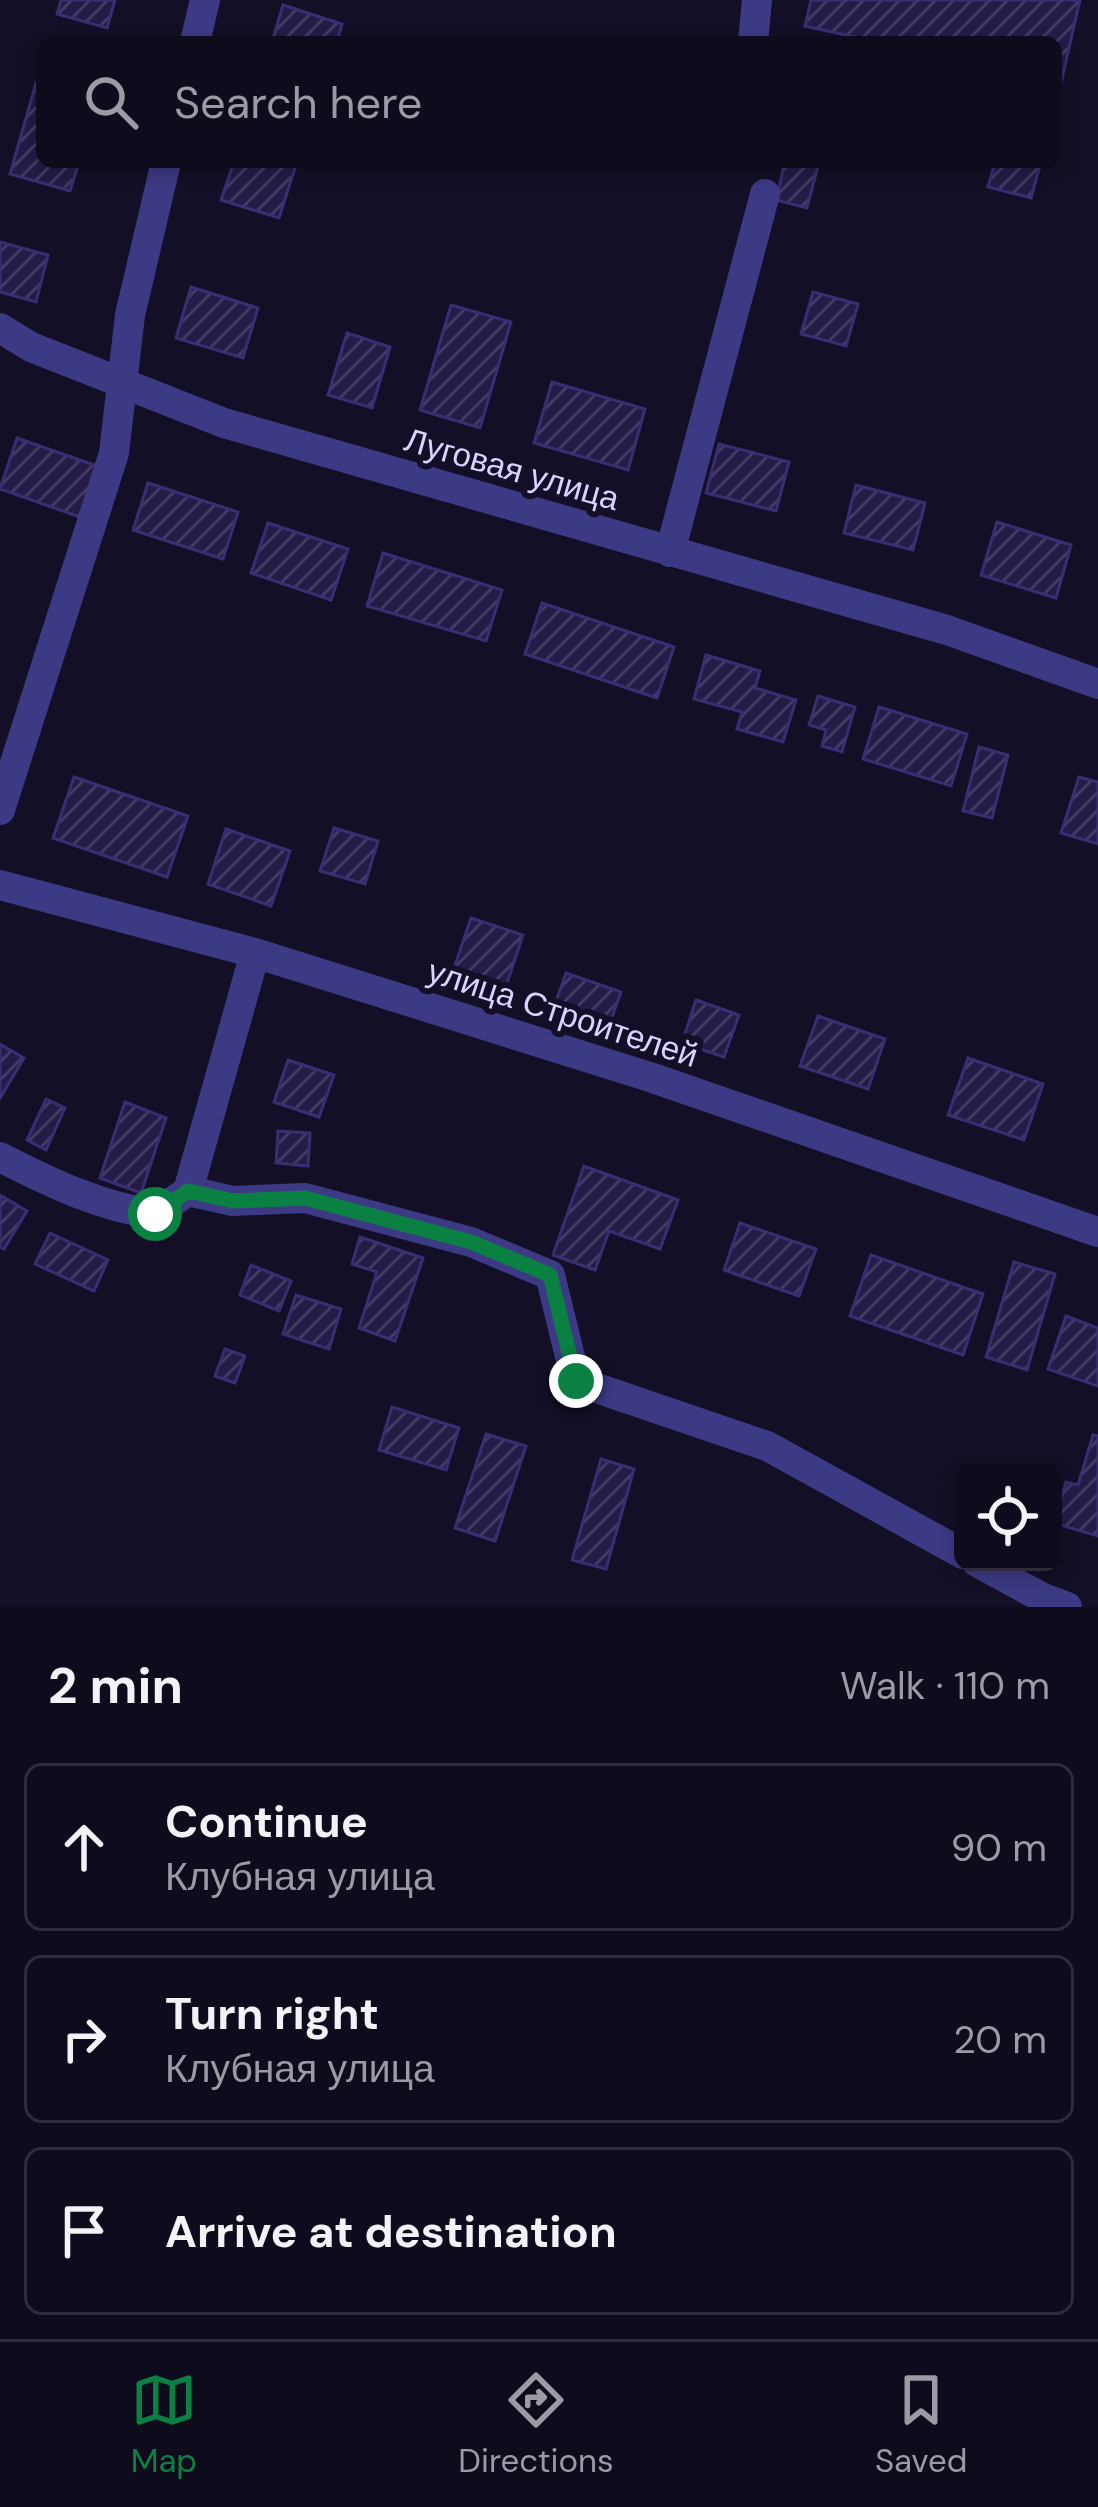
<!DOCTYPE html>
<html lang="en">
<head>
<meta charset="utf-8">
<style>
  body { margin:0; font-family:"DM Sans",sans-serif; background:#1c1929; color:#f1f3f6 }
  .controls { position:absolute; right:36px; bottom:36px; display:grid; overflow:hidden; border-radius:18px; box-shadow:0 6px 18px #0003 }
  .controls button { width:108px; height:108px; display:grid; place-items:center; padding:0; border:0; border-bottom:3px solid #2e2b3b; background:#0e0b1c; color:#f1f3f6; font:60px sans-serif }
  .stop { position:absolute; width:36px; height:36px; margin:-27px; border:9px solid #0b8043; border-radius:50%; background:#fff }
  .stop.end { background:#0b8043; border-color:#fff; box-shadow:0 3px 12px #0008 }
  .list { margin:0; padding:0; list-style:none }
  h2 { display:flex; justify-content:space-between; align-items:center; height:156px; margin:0; padding:0 48px; font-size:51px }
  h2 small { font-size:39px; font-weight:400; color:#9b9ba3 }
  .list li { display:grid; grid-template-columns:78px 1fr auto; gap:36px; align-items:center; box-sizing:border-box; height:168px; margin:0 24px 24px; padding:0 24px; border:3px solid #2e2b3b; border-radius:18px }
  .list b { display:block; font-size:45px; white-space:nowrap }
  .list p { margin:0; font-size:39px; white-space:nowrap; color:#9b9ba3 }
  .list em { font-size:39px; font-style:normal; color:#9b9ba3 }
  .icon { flex:none; width:66px; height:66px; fill:none; stroke:currentColor; stroke-width:2; stroke-linecap:round; stroke-linejoin:round }
  .map { position:relative; flex:none; width:1098px; height:1607px; overflow:hidden }
  .search { position:absolute; background:#0e0b1c; box-shadow:0 6px 18px #0003; left:36px; right:36px; top:36px; height:132px; display:flex; align-items:center; gap:30px; box-sizing:border-box; padding:0 42px; border-radius:18px; color:#9b9ba3; font-size:45px }
  .sheet { height:732px; background:#0e0b1c }
  nav { display:flex; justify-content:space-around; align-items:center; box-sizing:border-box; height:168px; border-top:3px solid #2e2b3b; background:#0e0b1c; font-size:33px; color:#9b9ba3 }
  nav a { display:grid; justify-items:center; gap:6px }
  nav .on { color:#0b8043 }
  .map>svg:first-child { display:block }
  .building { fill:url(#building-hatch); stroke:#3b2d73; stroke-width:3 }
  .lines { fill:none; stroke-linecap:round; stroke-linejoin:round }
  .minor { stroke:#3d3a85; stroke-width:30 }
  .route { stroke:#0b8043; stroke-width:15 }
  .labels { text-anchor:middle; dominant-baseline:central; stroke-width:12; stroke-linejoin:round; paint-order:stroke }
  .street-label { font-size:33px; fill:#d9d4ff; stroke:#130f26 }
</style>
</head>
<body>
<div class="map">
<svg width="1098" height="1607" viewBox="0 0 1098 1607">
  <defs>
    <pattern id="building-hatch" width="6" height="6" patternUnits="userSpaceOnUse" patternTransform="scale(3)"><rect width="6" height="6" fill="#241b47"/><path d="M-1 1l2-2M0 6l6-6M5 7l2-2" fill="none" stroke="#433b63"/></pattern>
  </defs>
  <rect width="100%" height="100%" fill="#130f26"/>
  <!-- building -->
  <path class="building" d="M61,0H115L107,28L57,14Z
    M811,0H1080L1061,83L1056,82V42H878L805,26Z
    M283,5L342,24L337,42H272Z
    M36,83L42,84V162H79L70,191L10,174Z
    M234,162H297L279,218L221,200Z
    M785,162H819L807,208L776,200Z
    M995,162H1041L1031,198L988,187Z
    M0,242L48,255L36,302L0,292Z
    M191,287L258,308L243,358L176,338Z
    M813,292L858,304L846,346L801,334Z
    M451,305L511,322L480,428L420,410Z
    M347,333L390,347L372,408L328,395Z
    M552,382L645,409L628,470L534,443Z
    M17,438L97,466L80,517L0,489Z
    M719,444L789,462L776,511L706,493Z
    M148,483L238,512L223,559L133,530Z
    M856,485L925,503L913,550L844,533Z
    M997,522L1071,545L1056,598L981,575Z
    M268,523L348,549L331,600L251,573Z
    M383,553L502,590L486,641L367,606Z
    M542,603L674,647L657,698L525,654Z
    M706,655L760,671L755,688L796,700L783,742L737,729L742,712L694,699Z
    M818,696L855,707L842,752L822,746L826,730L809,725Z
    M879,707L967,734L951,786L863,759Z
    M979,747L1008,755L992,818L963,811Z
    M74,777L188,816L167,877L53,838Z
    M1079,777L1098,782V844L1061,833Z
    M334,828L378,841L365,884L320,871Z
    M226,829L290,851L271,906L208,884Z
    M471,918L523,935L506,986L454,968Z
    M566,973L621,992L608,1029L553,1010Z
    M696,1000L739,1015L724,1057L682,1043Z
    M818,1016L885,1039L868,1089L800,1066Z
    M0,1044L24,1058L0,1098Z
    M968,1058L1043,1084L1024,1140L948,1115Z
    M288,1060L334,1075L319,1117L274,1102Z
    M46,1099L65,1108L46,1150L27,1140Z
    M125,1102L166,1118L141,1193L100,1178Z
    M278,1131L310,1133L308,1166L276,1163Z
    M584,1166L678,1200L660,1249L609,1231L595,1270L553,1255Z
    M0,1195L27,1211L4,1249L0,1247Z
    M740,1223L816,1249L799,1296L724,1270Z
    M50,1233L108,1260L94,1291L35,1264Z
    M360,1237L423,1258L395,1341L359,1328L377,1272L352,1264Z
    M871,1255L983,1294L963,1355L850,1316Z
    M1014,1262L1055,1274L1027,1370L986,1357Z
    M251,1265L291,1281L279,1311L240,1295Z
    M296,1295L341,1309L329,1349L283,1334Z
    M1066,1316L1098,1328V1386L1048,1369Z
    M225,1349L245,1356L235,1383L215,1376Z
    M392,1407L459,1428L446,1470L379,1450Z
    M486,1434L526,1446L495,1541L455,1528Z
    M1093,1435L1098,1436V1536L1054,1523L1066,1482L1078,1485Z
    M601,1459L634,1469L606,1569L572,1560Z"/>
  <g class="lines">
    <!-- minor -->
    <path class="minor" d="M195,42L205,0
      M753,42L757,0
      M0,328L31,347L224,423L947,630L1098,684
      M670,552L765,194
      M0,810L114,453L130,315L166,162
      M0,885L255,953L653,1078L1098,1232
      M0,1157C49,1182 100,1207 155,1214L188,1191L233,1201L305,1198L471,1242L550,1275L576,1381L767,1446L963,1554
      M188,1191L255,953
      M977,1562L1041,1597L1067,1607"/>
  </g>
  <g class="lines">
    <!-- route -->
    <path class="route" d="M155,1214L188,1191L233,1201L305,1198L471,1242L550,1275L576,1381"/>
  </g>
  <g class="labels">
    <!-- street labels -->
    <g class="street-label">
      <text transform="translate(512 469) rotate(16)">Луговая улица</text>
      <text transform="translate(563 1013) rotate(18)">улица Строителей</text>
    </g>
  </g>
</svg>
<div class="controls">
<button><svg class="icon" aria-label="locate" viewBox="0 0 24 24"><circle cx="12" cy="12" r="6"/><path d="M12 2v4M12 18v4M2 12h4M18 12h4"/></svg></button>
</div>
<div class="stop" style="left:155px;top:1214px"></div>
<div class="stop end" style="left:576px;top:1381px"></div>
<div class="search"><svg class="icon" aria-label="search" viewBox="0 0 24 24"><circle cx="10" cy="10" r="6"/><path d="M15 15l6 6"/></svg>Search here</div>
</div>
<section class="sheet">
<h2>2 min<small>Walk · 110 m</small></h2>
<ul class="list">
<li><svg class="icon" aria-label="ahead" viewBox="0 0 24 24"><path d="M12 20V5M6 11l6-6 6 6"/></svg><div><b>Continue</b><p>Клубная улица</p></div><em>90 m</em></li>
<li><svg class="icon" aria-label="right" viewBox="0 0 24 24"><path d="M7 20v-9h11M14 6l5 5-5 5"/></svg><div><b>Turn right</b><p>Клубная улица</p></div><em>20 m</em></li>
<li><svg class="icon" aria-label="arrive" viewBox="0 0 24 24"><path d="M6 21V4h12l-3 4 3 4H6"/></svg><div><b>Arrive at destination</b></div></li>
</ul>
</section>
<nav>
<a class="on"><svg class="icon" aria-label="map" viewBox="0 0 24 24"><path d="M3 6l6-2 6 2 6-2v14l-6 2-6-2-6 2zM9 4v14M15 6v14"/></svg>Map</a>
<a><svg class="icon" aria-label="directions" viewBox="0 0 24 24"><path d="M12 3l9 9-9 9-9-9zM9 14v-3h6M13 9l2 2-2 2"/></svg>Directions</a>
<a><svg class="icon" aria-label="saved" viewBox="0 0 24 24"><path d="M7 4h10v16l-5-4-5 4z"/></svg>Saved</a>
</nav>
</body>
</html>
